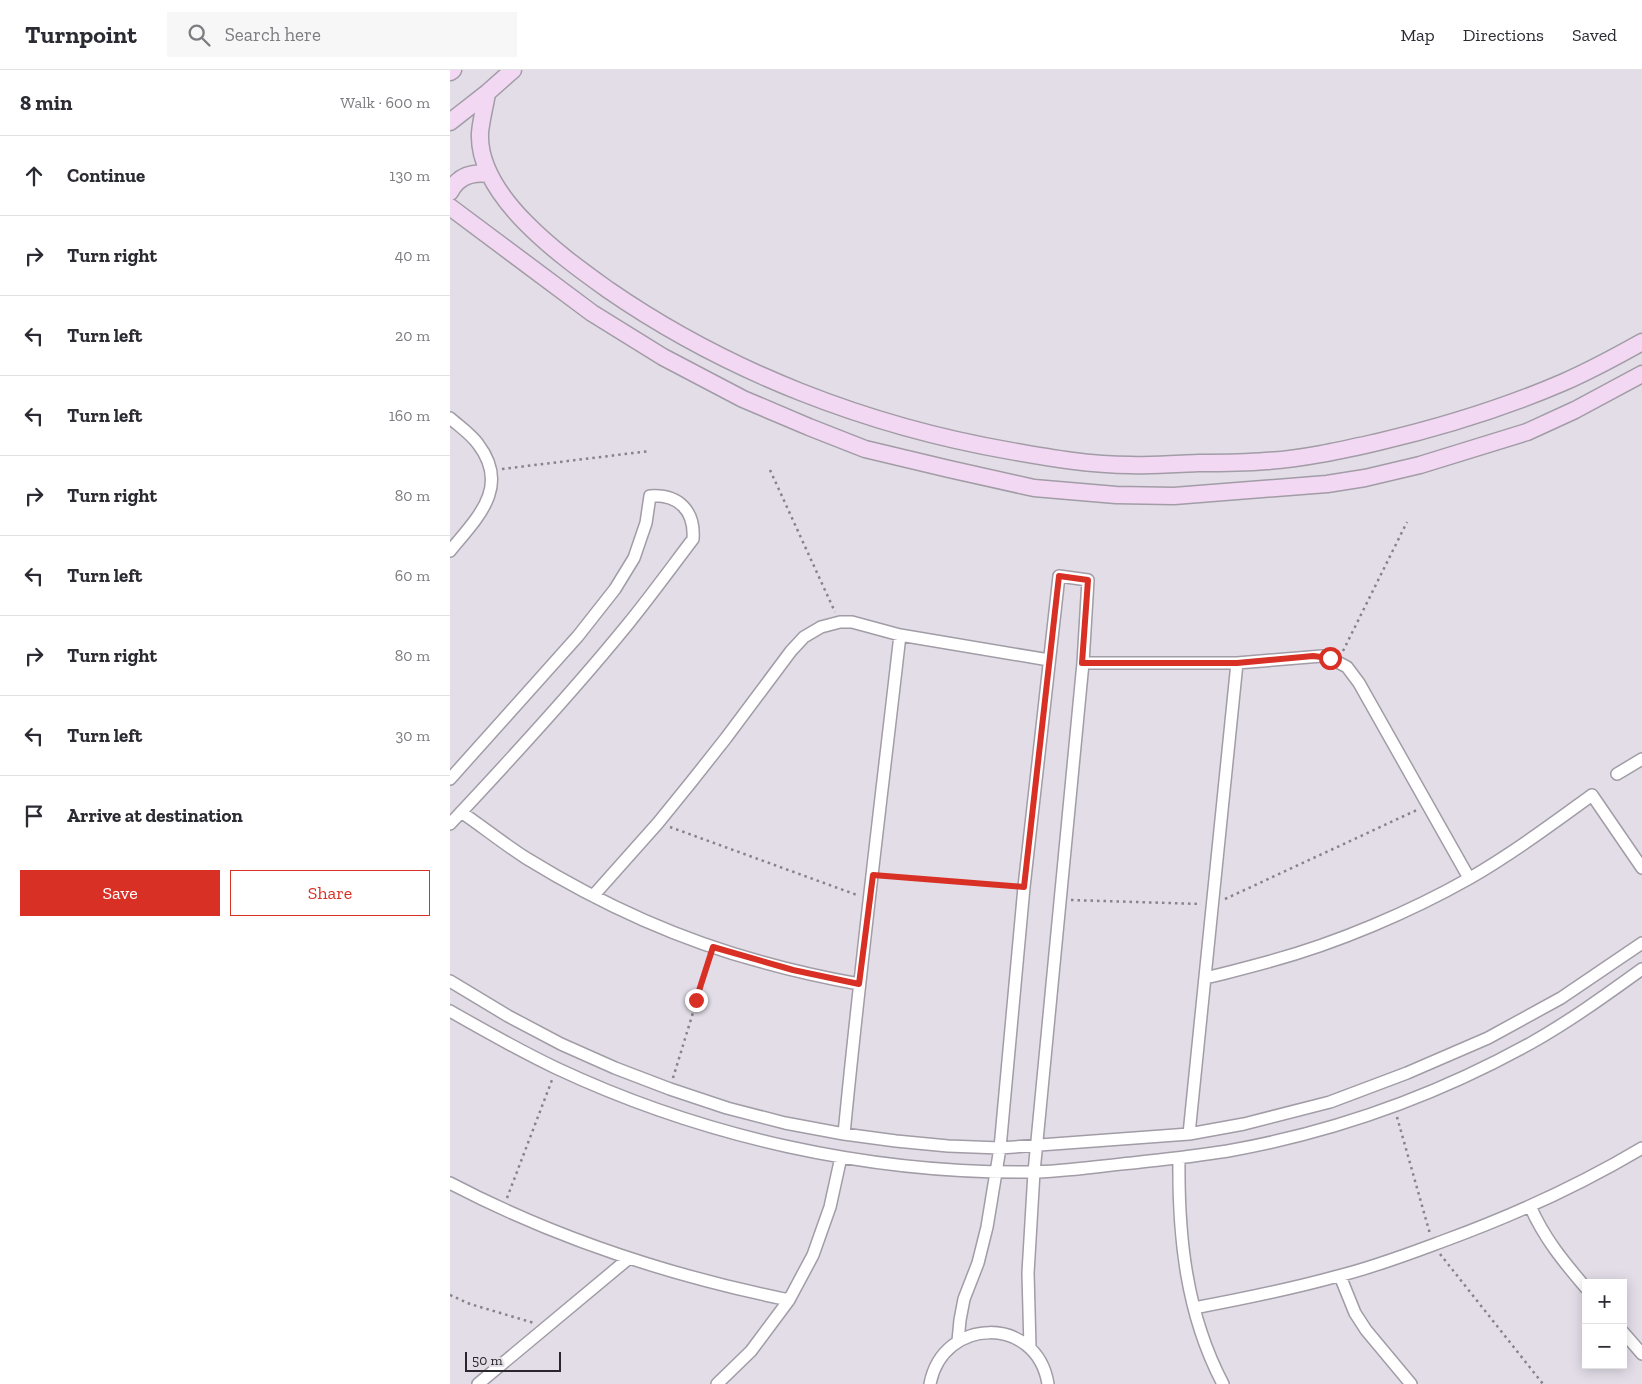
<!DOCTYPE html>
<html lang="en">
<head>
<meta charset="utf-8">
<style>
  body { margin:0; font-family:"Zilla Slab",serif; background:#f7f7f7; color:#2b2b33 }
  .controls { position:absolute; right:15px; bottom:15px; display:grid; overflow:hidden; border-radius:0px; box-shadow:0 2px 12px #0003 }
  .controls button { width:45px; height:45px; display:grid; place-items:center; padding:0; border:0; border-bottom:1px solid #e1e1e2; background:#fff; color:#2b2b33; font:25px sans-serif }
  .scale { position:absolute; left:15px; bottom:12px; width:96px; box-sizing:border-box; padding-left:5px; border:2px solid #29272b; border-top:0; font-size:14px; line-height:18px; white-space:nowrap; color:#29272b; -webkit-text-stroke:4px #e2dde7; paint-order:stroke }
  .stop { position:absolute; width:15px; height:15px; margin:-11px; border:4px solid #d93025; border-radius:50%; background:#fff }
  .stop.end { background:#d93025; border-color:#fff; box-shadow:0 1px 5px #0008 }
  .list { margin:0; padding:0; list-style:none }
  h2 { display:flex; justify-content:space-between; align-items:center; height:65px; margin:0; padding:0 20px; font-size:21px }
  h2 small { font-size:16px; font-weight:400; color:#7c7c81 }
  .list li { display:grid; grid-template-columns:32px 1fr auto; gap:15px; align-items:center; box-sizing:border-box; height:80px; padding:0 20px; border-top:1px solid #e1e1e2 }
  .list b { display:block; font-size:19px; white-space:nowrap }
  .list em { font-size:16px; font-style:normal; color:#7c7c81 }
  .actions { display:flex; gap:10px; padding:15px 20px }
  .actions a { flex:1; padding:11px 0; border:1px solid #d93025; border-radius:0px; text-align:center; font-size:18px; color:#d93025 }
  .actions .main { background:#d93025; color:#fff }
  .icon { flex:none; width:28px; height:28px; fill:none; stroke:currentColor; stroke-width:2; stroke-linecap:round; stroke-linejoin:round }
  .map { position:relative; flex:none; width:1192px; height:1314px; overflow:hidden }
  header { display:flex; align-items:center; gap:30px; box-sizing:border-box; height:70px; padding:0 25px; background:#fff; border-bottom:1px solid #e1e1e2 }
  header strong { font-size:24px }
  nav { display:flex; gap:28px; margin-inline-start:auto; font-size:18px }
  .search { width:350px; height:45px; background:#f7f7f7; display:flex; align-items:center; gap:12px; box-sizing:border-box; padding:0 18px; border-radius:0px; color:#7c7c81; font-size:19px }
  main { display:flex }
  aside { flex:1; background:#fff }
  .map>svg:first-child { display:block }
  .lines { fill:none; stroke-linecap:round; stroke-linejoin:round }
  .street-casing { stroke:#a19ca6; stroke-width:14 }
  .secondary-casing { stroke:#a19ca6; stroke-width:19 }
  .path { stroke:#86838a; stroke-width:2.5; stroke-dasharray:2.5 4; stroke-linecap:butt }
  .street { stroke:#fff; stroke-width:11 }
  .secondary { stroke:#f3d8f3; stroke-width:16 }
  .route { stroke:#d93025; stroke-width:6 }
</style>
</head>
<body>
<header>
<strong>Turnpoint</strong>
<div class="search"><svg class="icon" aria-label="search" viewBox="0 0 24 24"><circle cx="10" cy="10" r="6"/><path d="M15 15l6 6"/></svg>Search here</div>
<nav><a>Map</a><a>Directions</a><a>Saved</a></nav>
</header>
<main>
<aside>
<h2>8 min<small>Walk · 600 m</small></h2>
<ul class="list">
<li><svg class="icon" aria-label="ahead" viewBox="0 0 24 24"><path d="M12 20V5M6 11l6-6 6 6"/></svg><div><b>Continue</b></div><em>130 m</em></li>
<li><svg class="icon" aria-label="right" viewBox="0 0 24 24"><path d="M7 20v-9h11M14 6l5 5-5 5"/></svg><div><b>Turn right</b></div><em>40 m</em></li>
<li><svg class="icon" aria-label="left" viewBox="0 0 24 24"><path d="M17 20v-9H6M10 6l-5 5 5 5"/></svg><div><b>Turn left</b></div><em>20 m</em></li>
<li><svg class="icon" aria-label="left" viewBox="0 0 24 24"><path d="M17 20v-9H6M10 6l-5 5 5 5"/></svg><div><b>Turn left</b></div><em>160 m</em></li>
<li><svg class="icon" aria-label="right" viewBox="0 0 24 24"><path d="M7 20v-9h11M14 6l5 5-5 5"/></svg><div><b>Turn right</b></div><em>80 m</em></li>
<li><svg class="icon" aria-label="left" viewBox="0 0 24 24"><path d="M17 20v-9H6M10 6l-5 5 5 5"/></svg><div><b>Turn left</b></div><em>60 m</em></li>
<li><svg class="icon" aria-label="right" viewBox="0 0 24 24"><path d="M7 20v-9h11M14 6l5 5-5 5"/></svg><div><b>Turn right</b></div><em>80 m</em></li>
<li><svg class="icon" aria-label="left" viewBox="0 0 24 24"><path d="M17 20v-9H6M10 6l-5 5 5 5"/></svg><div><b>Turn left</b></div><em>30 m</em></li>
<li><svg class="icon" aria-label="arrive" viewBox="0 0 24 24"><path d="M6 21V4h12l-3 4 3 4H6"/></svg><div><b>Arrive at destination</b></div></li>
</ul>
<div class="actions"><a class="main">Save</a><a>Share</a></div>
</aside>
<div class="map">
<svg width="1192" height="1314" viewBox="0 0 1192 1314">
  <rect width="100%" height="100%" fill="#e2dde7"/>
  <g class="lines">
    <!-- street casing -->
    <g class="street-casing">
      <path id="street" d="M0,348C9,356 21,364 28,374C61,417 27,448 0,481
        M633,593H787L872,586L880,588L897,597L909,613L1019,808
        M1167,704L1192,689
        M0,709L128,566L165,519L184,488L196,453L200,426C229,424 245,441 243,469C221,498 200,527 178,554C122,623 61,689 0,754
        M11,742C33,757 54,774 76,788C149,833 230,870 312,892C344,901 376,908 409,914
        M143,826L208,753L242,711L276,668L341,581L354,567L371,557L390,552H402L450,565L599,590
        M755,908C777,903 799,897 821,891C887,873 960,842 1020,808C1063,783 1102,754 1142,725L1192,798
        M0,911L58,946L111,974L165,998L220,1019L277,1038L335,1053L394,1064L446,1071L498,1076L550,1078L739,1064L794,1054L880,1032L957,1003L1038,968L1111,928L1192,873
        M0,941C35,961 70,981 106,998C253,1067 419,1104 581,1102C614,1102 649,1096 682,1093C716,1089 750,1086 783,1080C887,1061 989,1024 1081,973C1120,951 1156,925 1192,899
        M394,1064C410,898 431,731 450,565
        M739,1064L787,593
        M729,1088C728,1166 736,1244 773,1314
        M0,1113C107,1169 221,1206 339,1230
        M1080,1136C1094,1168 1113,1191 1136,1218
        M890,1206L905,1243L916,1260L961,1314
        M744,1238C792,1229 841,1219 888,1206C925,1197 961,1183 996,1170C1064,1145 1130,1115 1192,1078
        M1173,1262L1192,1284
        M508,1271L510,1250L514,1229L528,1193L537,1157L550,1078L574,817L609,506L638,510L633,593L584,1102L578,1203L580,1278
        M28,1314L178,1189
        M267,1314L301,1281L339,1230L363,1185L380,1137L391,1087
        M480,1314C493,1246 587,1245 598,1314"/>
    </g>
    <!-- secondary casing -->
    <g class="secondary-casing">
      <path id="secondary" d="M0,2L3,0
        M37,23C35,36 31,50 30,63C27,126 111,186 157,219C277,302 417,356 561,381C600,388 641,395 681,395C703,396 726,394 748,393C771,393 793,393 816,391C853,389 892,380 928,372C992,357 1054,338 1114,312C1141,300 1167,286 1192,272
        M0,52L37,23L63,0
        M0,122C8,106 22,102 38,104
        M0,137L142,243L213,287L293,329L359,357L415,379L499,399L584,418L666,425L724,426L877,414L915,408L970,395L1077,362L1125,340L1192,304"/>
    </g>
    <!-- path -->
    <path class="path" d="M52,399L200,381
      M320,400L385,542
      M893,581L957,452
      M220,757L407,825
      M434,806L563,816
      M775,829L967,740
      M621,830L751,834
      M223,1008L260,887
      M947,1047L980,1164
      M57,1128L102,1010
      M990,1184L1093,1314
      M0,1225L20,1234L84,1253"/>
    <!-- street -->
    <use href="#street" class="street"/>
    <!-- secondary -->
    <use href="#secondary" class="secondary"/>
  </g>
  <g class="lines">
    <!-- route -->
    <path class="route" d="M246,930L263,877L343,900L409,914L423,805L574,817L609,506L638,510L632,593H787L863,586L880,588"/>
  </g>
</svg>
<div class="controls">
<button>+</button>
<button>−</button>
</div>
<div class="scale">50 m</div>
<div class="stop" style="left:880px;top:588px"></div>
<div class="stop end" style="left:246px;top:930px"></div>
</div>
</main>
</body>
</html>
